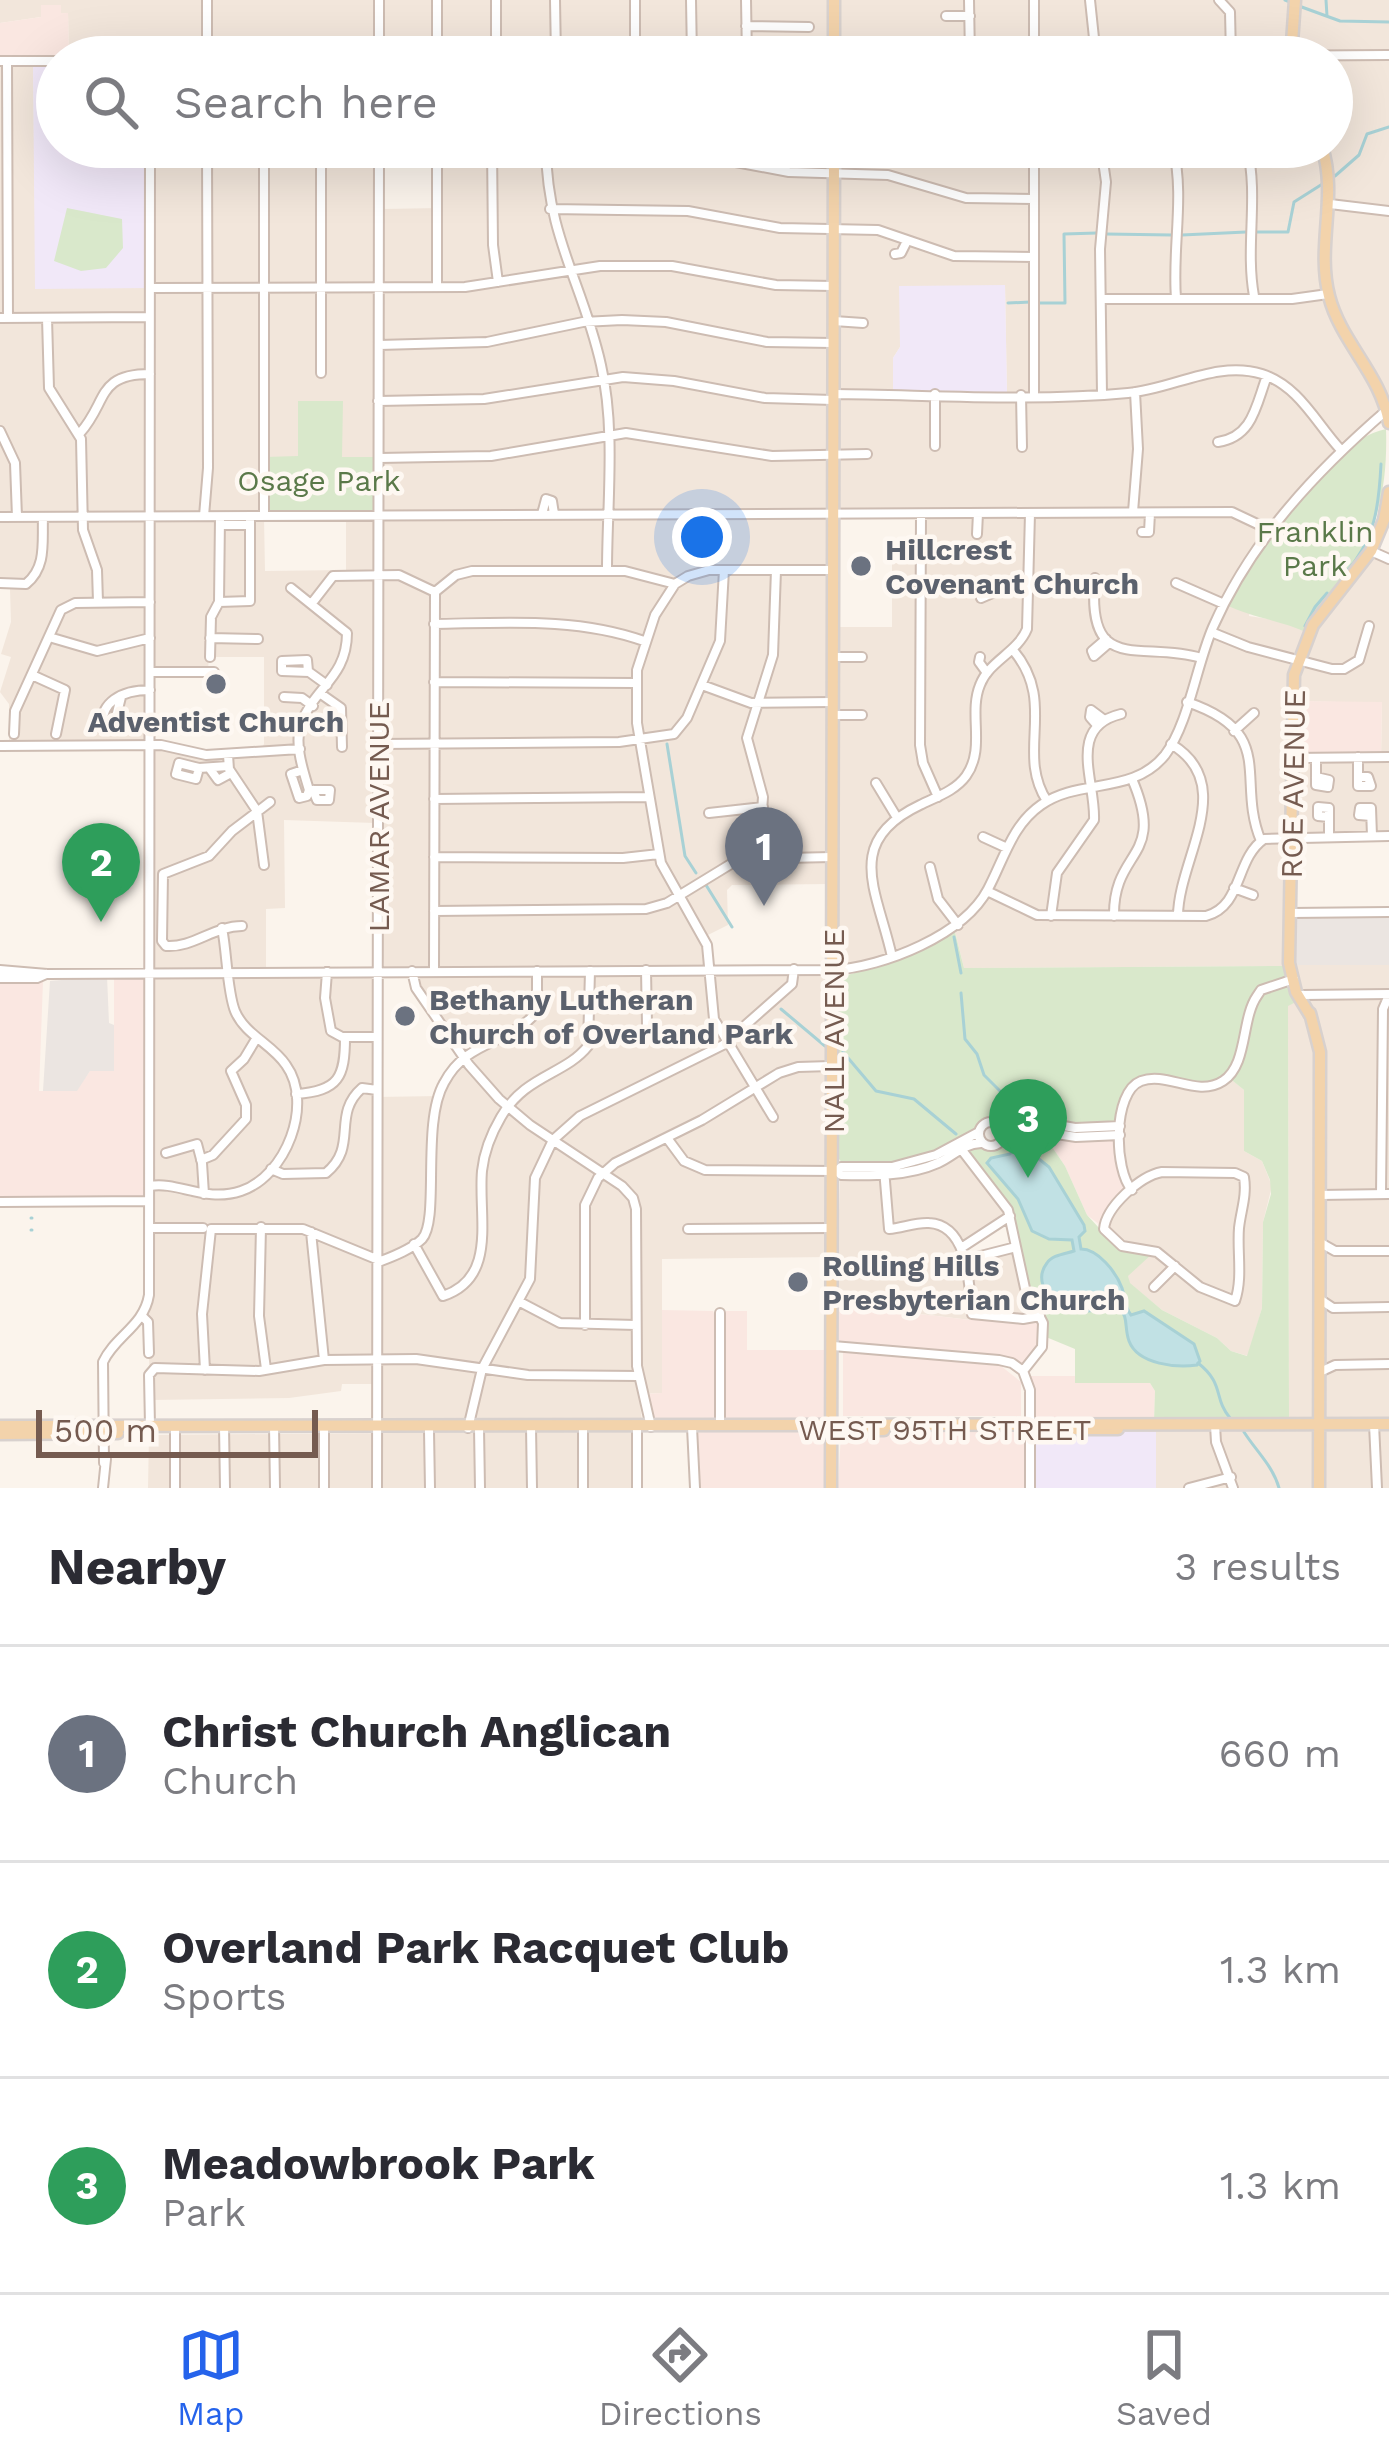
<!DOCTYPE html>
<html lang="en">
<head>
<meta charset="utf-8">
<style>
  body { margin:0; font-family:"Work Sans",sans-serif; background:#f2f2f3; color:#2b2b33 }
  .scale { position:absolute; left:36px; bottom:30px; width:282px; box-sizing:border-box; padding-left:12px; border:6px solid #755b50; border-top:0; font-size:33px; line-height:42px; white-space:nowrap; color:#755b50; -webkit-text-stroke:9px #fef8f2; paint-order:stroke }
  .you { position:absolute; left:702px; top:537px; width:42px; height:42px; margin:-30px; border:9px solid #fff; border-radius:50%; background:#1a73e8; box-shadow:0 0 0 18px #1a73e833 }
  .badge { display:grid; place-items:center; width:78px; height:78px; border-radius:50%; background:#2563eb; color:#fff; font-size:39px; font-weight:700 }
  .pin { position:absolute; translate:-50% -99px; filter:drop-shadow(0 3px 6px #0008) }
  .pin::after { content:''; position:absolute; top:63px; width:42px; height:36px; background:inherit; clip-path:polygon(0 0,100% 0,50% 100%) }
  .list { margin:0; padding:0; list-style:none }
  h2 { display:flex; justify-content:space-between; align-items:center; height:156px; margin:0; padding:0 48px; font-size:51px }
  h2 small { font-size:39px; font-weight:400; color:#7c7c81 }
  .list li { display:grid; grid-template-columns:78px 1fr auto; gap:36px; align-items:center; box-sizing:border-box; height:216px; padding:0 48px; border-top:3px solid #e1e1e2 }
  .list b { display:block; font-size:45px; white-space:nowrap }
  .list p { margin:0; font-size:39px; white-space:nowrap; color:#7c7c81 }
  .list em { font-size:39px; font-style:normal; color:#7c7c81 }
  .icon { flex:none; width:66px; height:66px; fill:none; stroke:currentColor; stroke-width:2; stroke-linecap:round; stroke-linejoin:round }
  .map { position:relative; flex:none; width:1389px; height:1488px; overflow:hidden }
  .search { position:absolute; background:#fff; box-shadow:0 12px 48px #0002; left:36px; right:36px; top:36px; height:132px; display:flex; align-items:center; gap:30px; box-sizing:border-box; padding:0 42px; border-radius:66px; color:#7c7c81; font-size:45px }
  .sheet { height:804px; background:#fff }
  nav { display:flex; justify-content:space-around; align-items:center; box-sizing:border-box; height:168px; border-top:3px solid #e1e1e2; background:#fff; font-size:33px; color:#7c7c81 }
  nav a { display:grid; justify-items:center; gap:6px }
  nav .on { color:#2563eb }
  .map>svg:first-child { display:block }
  .residential { fill:#f2e6db; fill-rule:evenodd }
  .commercial { fill:#fae7e1 }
  .industrial { fill:#ebe5e1 }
  .education { fill:#f1e8f8 }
  .green { fill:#d9e8cb }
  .water { fill:#c1e1e4; stroke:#a8d1d5; stroke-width:3 }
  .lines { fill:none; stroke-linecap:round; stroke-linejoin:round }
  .stream { stroke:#a8d1d5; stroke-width:3 }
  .minor-casing { stroke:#cdbcb2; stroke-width:12 }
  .major-casing { stroke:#d8d1ce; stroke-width:15 }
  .minor { stroke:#fff; stroke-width:8 }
  .major { stroke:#f3d3ab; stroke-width:10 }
  .worship-dot { fill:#6b7280; stroke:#fef8f2; stroke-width:4.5 }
  .labels { text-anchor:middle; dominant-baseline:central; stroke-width:9; stroke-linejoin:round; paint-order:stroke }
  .park-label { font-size:30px; fill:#5a7949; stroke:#fef8f2 }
  .worship-label { font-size:30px; font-weight:bold; fill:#5b616d; stroke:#fef8f2; text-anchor:start }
  .street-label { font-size:30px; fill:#755b50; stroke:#fef8f2 }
</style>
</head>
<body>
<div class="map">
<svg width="1389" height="1488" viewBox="0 0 1389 1488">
  <rect width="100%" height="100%" fill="#fbf4ec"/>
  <!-- residential -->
  <path class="residential" d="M0,0H205V57H69L68,13L0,23Z
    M209,0H376V53L372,57H210Z
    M381,0H830L829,54L385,57Z
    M837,0H1389V52L840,55Z
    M1332,57H1389V403L1305,481L1259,540L1249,616L1281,621L1311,633L1371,556L1389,562V834L1295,833L1296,761L1381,760L1382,703L1295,701L1288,966L964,968L954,927L875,961L839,965L838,627H892V554L923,553L924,516L838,508L837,147H1332ZM1005,285L1007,397L894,396L893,358L900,347Z
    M0,64L33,65L36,289L151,147H376V457H342L298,402V456L261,512L0,515Z
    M439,147H831L829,511L384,513L381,209L439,208Z
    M346,517L375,518V823L284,820L285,908L266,909V970H156L152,964V751L158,748L204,759L258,755L264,744V657H209L208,670H153L151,522L154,519L264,518L265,571L346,570Z
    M830,517L829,884L732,885L727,890L728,925L702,938L704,968L384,967L380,922L383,518Z
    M0,519L147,521L145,741L9,742V704L0,692L11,657L1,654L11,622L10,589H0Z
    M1294,965H1389V1420L1289,1419L1288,1005L1305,998Z
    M824,972L827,974L828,1257L662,1259V1393L639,1394L642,1421H381L380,1384H342L341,1391L289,1398L151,1400L147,1316L151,1296L153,1188L191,1197H219L253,1189L265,1180L291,1145L294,1103L291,1125L273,1164L245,1187L196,1191L154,1181V976L372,975L376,1097L439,1096L454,1070L469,1060L417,985V977L422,974Z
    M1230,1078L1244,1090V1151L1262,1161L1272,1186L1263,1222L1262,1308L1248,1356L1231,1351L1217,1338L1162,1310L1129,1283L1123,1244L1106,1227L1107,1220L1139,1185L1153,1176L1205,1171L1169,1167L1132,1181L1123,1161V1109L1136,1087L1156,1082L1181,1088Z
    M960,1153L1005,1215L964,1245L941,1224L922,1226L939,1229L957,1247L971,1320L836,1304L840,1180Z
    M1014,1251L1020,1286L1036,1312L1029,1316L976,1311L968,1261Z
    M1156,1428H1389V1488H1156Z
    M631,1431L634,1434L635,1488H148L149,1435Z"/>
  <!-- commercial -->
  <path class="commercial" d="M41,5H61V13H68L69,57L0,59V23L41,17Z
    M1295,701L1382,702L1381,755L1298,756Z
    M114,976H143L146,983L145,1197L0,1199V980L43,981L39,1091H76L90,1071L114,1070Z
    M1042,1132L1118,1139L1119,1172L1127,1189L1100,1225L1087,1215L1065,1166Z
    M836,1304L970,1320V1316L1016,1324L1039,1320L1038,1346L1024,1366L1002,1357L839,1343Z
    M662,1310L713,1311L717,1323L716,1422L650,1418L643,1394L662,1393Z
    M726,1311H747V1350H828L824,1420L723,1422L722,1321Z
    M843,1351L1001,1366L1021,1382V1416H843Z
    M1029,1376H1075L1076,1383H1150L1155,1391L1154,1421L1035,1419Z
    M695,1431L825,1432L827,1488H697Z
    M1022,1431L1027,1434V1488H838L841,1433Z"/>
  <!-- industrial -->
  <path class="industrial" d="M1295,915H1389V965H1294Z
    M107,976L109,1023L114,1025V1071H90L77,1091H43L50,981Z"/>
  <!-- education -->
  <path class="education" d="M33,65H57V147H148V288L35,289Z
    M1005,285L1007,393L893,391V358L900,347L899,286Z
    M1156,1428V1488H1033L1034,1431Z"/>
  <!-- green -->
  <path class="green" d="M67,208L122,219L123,248L106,268L81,271L54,261Z
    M298,401H343L342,457H376L375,511L268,513L265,457L298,456Z
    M1386,429C1389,524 1359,561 1308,633C1280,620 1252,618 1224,604C1258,551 1322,443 1386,429Z
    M955,932L964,968L1288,966L1298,1001L1288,1006L1289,1419L1154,1421L1155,1391L1150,1383H1075V1349L1046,1337L1028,1290L1011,1212L965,1150L978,1144L994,1145L1016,1131L1042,1132L1065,1166L1087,1215L1111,1241L1123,1249L1153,1253L1128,1276L1130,1283L1162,1310L1217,1338L1231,1351L1247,1356L1262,1308L1263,1222L1271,1194L1270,1180L1262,1161L1244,1151V1090L1227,1076L1206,1085L1145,1076C1118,1086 1123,1103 1115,1124L987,1122C978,1127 974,1135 965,1139C926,1160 886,1164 843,1164L839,1159L837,978L889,963Z"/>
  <!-- water -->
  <path class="water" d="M1025,1138L1034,1155L1049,1167L1084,1225L1085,1231L1079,1237L1081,1249C1098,1249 1116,1272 1122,1288C1126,1300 1123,1304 1131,1315L1144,1311L1194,1344L1200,1361L1197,1365C1178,1368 1138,1365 1129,1341C1124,1327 1129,1319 1119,1306C1103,1309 1085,1314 1069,1309C1050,1304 1033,1281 1047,1263C1052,1255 1065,1254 1074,1251L1072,1240L1049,1239L1032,1231L1018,1199L987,1163L991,1158L1010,1154L1019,1140Z"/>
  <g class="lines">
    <!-- stream -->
    <path class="stream" d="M1285,0L1290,2
      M1326,0L1327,16
      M1299,6L1340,21L1389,22
      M1335,176L1359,155L1367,134L1389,127
      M1254,232H1288L1294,202L1324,183
      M1106,234L1172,235
      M1182,235L1246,232
      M1008,303L1030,302
      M1038,303H1065L1064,234L1097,233
      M1346,572C1375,541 1379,505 1381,464
      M1305,626L1315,607L1327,593
      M667,744L685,856L696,873
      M706,885L732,927
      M954,937L961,973
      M961,993L965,1039L977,1054L984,1075L1006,1097L1015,1118
      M781,1009L825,1046
      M843,1052L876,1091L914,1099L956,1134
      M31,1218H32
      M31,1230H32
      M1198,1363C1225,1384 1213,1398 1230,1418
      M1244,1432C1256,1451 1273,1466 1279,1488"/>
    <!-- minor casing -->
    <g class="minor-casing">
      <path id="minor" d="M207,0V57
        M437,0V57
        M496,0V57
        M555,0L556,57
        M635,0V57
        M691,0L692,57
        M746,0L747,57
        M969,0L970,57
        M1034,0V57
        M1090,0L1096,57
        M1219,0L1230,12L1231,56
        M946,16H970
        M746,26L809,27
        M379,57V0
        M1080,57L1389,55
        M0,61H57
        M7,61L8,318
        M264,147V516
        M321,147V373
        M492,147L493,245L498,282
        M751,147V165
        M1034,147V395
        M1101,147L1106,182L1100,249L1102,394
        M1173,147C1185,197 1172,247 1176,298
        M1247,147C1259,197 1245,246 1254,296
        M546,148C547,237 583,284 601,365C616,430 607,504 607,570
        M546,152L693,154L789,172L888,175L966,198L1034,199
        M1330,204L1389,211
        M550,209L688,211L780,228L878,230L954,256L1034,257
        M895,254L901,253L907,241
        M437,287V147
        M150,288L465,287L600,266H672L776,285L833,286
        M1103,299H1292L1328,294
        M0,318L149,317
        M47,318L49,388L81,439L83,530L97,570L98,602
        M834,321L863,323
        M379,345L487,342L583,322L622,320L666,322L767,342L833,343
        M834,394C931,395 1032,402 1128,393C1173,389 1217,360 1262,374C1299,386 1316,423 1340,449
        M935,394V446
        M1021,395L1022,447
        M378,401L484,399L623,377L674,381L765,398L833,400
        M0,431L15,463L17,517
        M80,433C108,402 96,374 150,374
        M1218,442C1253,437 1256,405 1267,376
        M379,458L491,456L626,433L772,456L867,454
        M1133,512L1138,449L1135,392
        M542,514L546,499L552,501L554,514
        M921,514L920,745L923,763L938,797
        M204,516L208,468L207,147
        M0,517L1232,512L1270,530
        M220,525H250
        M1142,532H1149L1150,513
        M977,534L978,513
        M1371,551L1389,559
        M1095,578C1086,677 1141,640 1201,658
        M0,583L26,584C47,567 42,542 43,517
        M1176,583L1224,604
        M291,588L347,633C347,678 314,687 301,724C294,744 303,770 309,790
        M435,592L456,575L472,571H625L675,584
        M981,598L997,591L1029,590
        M219,602L250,601V516
        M312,603L333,576L399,575L435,592
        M434,624C504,623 577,617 644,641
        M1211,632L1248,647L1332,669H1344L1359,660L1369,626
        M49,637L97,651L150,638
        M210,638L258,639
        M1106,639L1092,651L1094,656L1109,643
        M1013,650C1058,703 1015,752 1047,801
        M210,657L211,617L219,602L220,517
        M834,657H862
        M980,657L979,662L987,673
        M282,671L309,672L327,685
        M282,671V661L307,660L308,671
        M150,672H214
        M32,675L65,690L56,734
        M434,682L636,683
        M702,685L751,703L833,702
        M321,694L341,708L342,747
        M121,697L113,729L103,730C98,702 122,690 150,690
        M284,697L302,698L313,706
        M1187,702C1279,733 1235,779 1261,841
        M834,715H862
        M1097,725L1090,717L1091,710L1103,719
        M1234,731L1254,713
        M14,734L15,711L61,610L75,603L150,602
        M379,744L619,742L674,734L687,718L720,641L724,570
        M1171,744C1239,784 1178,859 1178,916
        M0,746L161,745L206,755L300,749
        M228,755L229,769L257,811L264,865
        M1358,757V786H1371L1368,777H1359
        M1292,758L1389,757
        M1316,758C1316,767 1316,776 1316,785L1328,787L1329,780L1316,777
        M179,763L199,768L228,766
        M179,763L176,774L196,779L199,768
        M210,769L218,780L231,773
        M303,770L291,774L299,798L307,796L309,790H330L329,800H317L313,790
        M876,783L896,816
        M434,799L649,797
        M709,813L763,807
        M1371,816L1359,815L1360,808H1371L1372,836
        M1329,817L1318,816V807L1329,808V836
        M983,837L1007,848
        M434,857L623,858L659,854
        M759,857L763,797L747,738L773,655L776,570
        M930,867L938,899L958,925
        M1234,888L1253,895
        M987,891L1037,915L1206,916C1243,906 1235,859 1264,839L1389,836
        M434,911L646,909L667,903L739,859L832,857
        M1291,913L1389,912
        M1051,916L1057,873L1094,820C1096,782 1066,727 1121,714
        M1114,916C1113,848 1167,860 1132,779
        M242,926C214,926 193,948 166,946L162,941L163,874L209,856L232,831L270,802
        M892,957C878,892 842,842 920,805C936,797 955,791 966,776C986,748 968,714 980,685C989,661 1017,653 1027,629L1030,513
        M0,970L47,974L833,970C884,967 964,935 988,889C1004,859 1012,825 1041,805C1079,778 1133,795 1165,755C1189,723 1196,666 1213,627C1252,539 1316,471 1388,409
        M646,970L647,1025
        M412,971L416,988L469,1065L499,1099L530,1125L622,1186L633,1198L636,1209L637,1366L651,1427
        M434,971L435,592
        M327,972L325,998L331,1031L342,1037H377
        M0,978H37L46,974
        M1302,995L1389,994
        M296,1094C339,1091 345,1077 345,1037
        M773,1117L714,1019L707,945L661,863L637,723V670L655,615L675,584L688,576L709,570H834
        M979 1134a12 12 0 1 1 24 0a12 12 0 1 1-24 0Z
        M1002,1126L1041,1122L1075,1128L1120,1126
        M1004,1136L1025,1129L1076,1137L1120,1135
        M667,1138L684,1161L705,1170L837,1171L841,1167H892L936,1155L977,1133
        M958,1145L1008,1210L1025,1288L1043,1323L1042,1347L1023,1371
        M166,1153L197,1144L202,1163L204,1194
        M201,1160L213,1155L246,1119V1105L231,1071L244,1059L256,1039
        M271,1169L283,1174L326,1173C359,1146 331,1115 362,1088L377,1090
        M884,1169L889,1229C902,1228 916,1222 929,1223C969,1225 969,1285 972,1314L1023,1319L1040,1316
        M837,1171L841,1175C872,1176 909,1176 938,1163C954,1156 962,1144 981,1143
        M1162,1172L1235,1173L1244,1177C1247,1196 1241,1210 1239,1228C1237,1252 1243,1278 1235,1301L1200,1287L1157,1252L1122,1246L1104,1229C1106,1207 1140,1176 1162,1172Z
        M150,1186C178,1181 205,1203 241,1191C286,1176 314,1104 286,1065C272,1044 245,1035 235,1011C227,991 227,952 222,928
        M1132,1190C1114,1171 1112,1092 1141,1081C1167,1071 1197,1098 1223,1081C1248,1065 1241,1019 1257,996L1261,990L1294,979
        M1381,1194L1383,1009L1389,995
        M1319,1195L1389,1194
        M0,1202L149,1201
        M261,1227L259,1316L266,1369
        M149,1228H203
        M688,1229L831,1228
        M311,1232L324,1360
        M1319,1242L1335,1251H1389
        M414,1244L443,1296C498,1278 478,1216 482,1171C484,1152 491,1134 501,1117C525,1075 565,1075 588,1046L590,971
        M961,1248L1010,1216
        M965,1260L1016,1247
        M1154,1287L1175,1266
        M1321,1300L1333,1308L1389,1307
        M520,1302L560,1323L636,1325
        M720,1313V1425
        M142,1316L148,1322L149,1353
        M585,1325V1205L598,1178L615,1163L702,1120L779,1073L798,1067L831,1066
        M833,1346L999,1360L1012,1363L1023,1371
        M205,1370L202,1314L211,1229H303L381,1261C394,1256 412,1249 422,1239C440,1220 421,1123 444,1083C466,1041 504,1045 532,1017L537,1006V971
        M1023,1371L1030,1390V1488
        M1320,1372L1335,1365L1389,1364
        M1374,1424L1377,1488
        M1215,1425L1216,1442L1233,1488
        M150,1426L149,1375L155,1368L259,1371L324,1360L416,1359L528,1375L638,1376
        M175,1426V1488
        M224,1426L225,1488
        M274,1426L275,1488
        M531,1427L532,1488
        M583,1427V1488
        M637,1427V1488
        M692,1427L695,1488
        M468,1428L482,1369L530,1279L535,1178L553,1140L580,1116L723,1045L792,984L794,969
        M479,1428L480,1488
        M429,1431L430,1488
        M104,1463L103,1362C115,1336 144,1326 149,1295L150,147
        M103,1488L106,1459
        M324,1488V1425
        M377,1488L379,147
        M1189,1488L1231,1477"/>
    </g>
    <!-- major casing -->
    <g class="major-casing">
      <path id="major" d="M834,0V57
        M1291,57L1295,0
        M1322,147C1338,197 1316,246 1329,296C1341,343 1381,374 1389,423
        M1310,1013L1320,1052L1319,1488
        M1310,1015L1296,992L1289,963L1294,675L1313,625L1371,551L1384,520L1389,492
        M0,1426L1389,1424
        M1040,1429H1118
        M824,1430H884
        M0,1434L118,1433
        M831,1488L834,147"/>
    </g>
    <!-- minor -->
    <use href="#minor" class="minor"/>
    <!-- major -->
    <use href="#major" class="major"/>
  </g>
  <!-- markers -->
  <g class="worship-dot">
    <circle cx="861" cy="566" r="12"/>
    <circle cx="216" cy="684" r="12"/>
    <circle cx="405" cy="1016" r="12"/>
    <circle cx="798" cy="1282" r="12"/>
  </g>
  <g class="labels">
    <!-- park labels -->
    <g class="park-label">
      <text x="319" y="480">Osage Park</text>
      <text x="1315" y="531">Franklin<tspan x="1315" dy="34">Park</tspan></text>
    </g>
    <!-- worship labels -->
    <g class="worship-label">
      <text x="885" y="549">Hillcrest<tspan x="885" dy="34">Covenant Church</tspan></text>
      <text x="216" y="721" text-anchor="middle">Adventist Church</text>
      <text x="429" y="999">Bethany Lutheran<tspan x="429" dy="34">Church of Overland Park</tspan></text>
      <text x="822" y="1265">Rolling Hills<tspan x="822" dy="34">Presbyterian Church</tspan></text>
    </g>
    <!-- street labels -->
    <g class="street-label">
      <text transform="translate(1293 784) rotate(-89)">ROE AVENUE</text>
      <text transform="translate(378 817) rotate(-90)">LAMAR AVENUE</text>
      <text transform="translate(833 1031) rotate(-90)">NALL AVENUE</text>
      <text x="945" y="1429">WEST 95TH STREET</text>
    </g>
  </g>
</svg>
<div class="scale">500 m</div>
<div class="you"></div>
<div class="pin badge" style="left:764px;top:906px;background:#6b7280">1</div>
<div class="pin badge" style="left:101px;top:922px;background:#2e9e5b">2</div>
<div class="pin badge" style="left:1028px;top:1178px;background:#2e9e5b">3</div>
<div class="search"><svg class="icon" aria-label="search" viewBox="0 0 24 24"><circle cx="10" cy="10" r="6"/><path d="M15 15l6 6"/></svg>Search here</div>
</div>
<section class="sheet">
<h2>Nearby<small>3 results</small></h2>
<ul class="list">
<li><span class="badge" style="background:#6b7280">1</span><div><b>Christ Church Anglican</b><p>Church</p></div><em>660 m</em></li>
<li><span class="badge" style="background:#2e9e5b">2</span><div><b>Overland Park Racquet Club</b><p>Sports</p></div><em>1.3 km</em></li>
<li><span class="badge" style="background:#2e9e5b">3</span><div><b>Meadowbrook Park</b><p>Park</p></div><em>1.3 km</em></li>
</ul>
</section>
<nav>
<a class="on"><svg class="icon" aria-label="map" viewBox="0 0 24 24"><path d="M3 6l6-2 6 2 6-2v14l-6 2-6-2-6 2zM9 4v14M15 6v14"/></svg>Map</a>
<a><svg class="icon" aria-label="directions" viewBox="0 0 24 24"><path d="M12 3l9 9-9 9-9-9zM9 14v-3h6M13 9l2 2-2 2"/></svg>Directions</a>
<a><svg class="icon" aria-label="saved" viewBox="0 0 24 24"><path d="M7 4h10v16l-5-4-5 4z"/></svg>Saved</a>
</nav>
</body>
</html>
